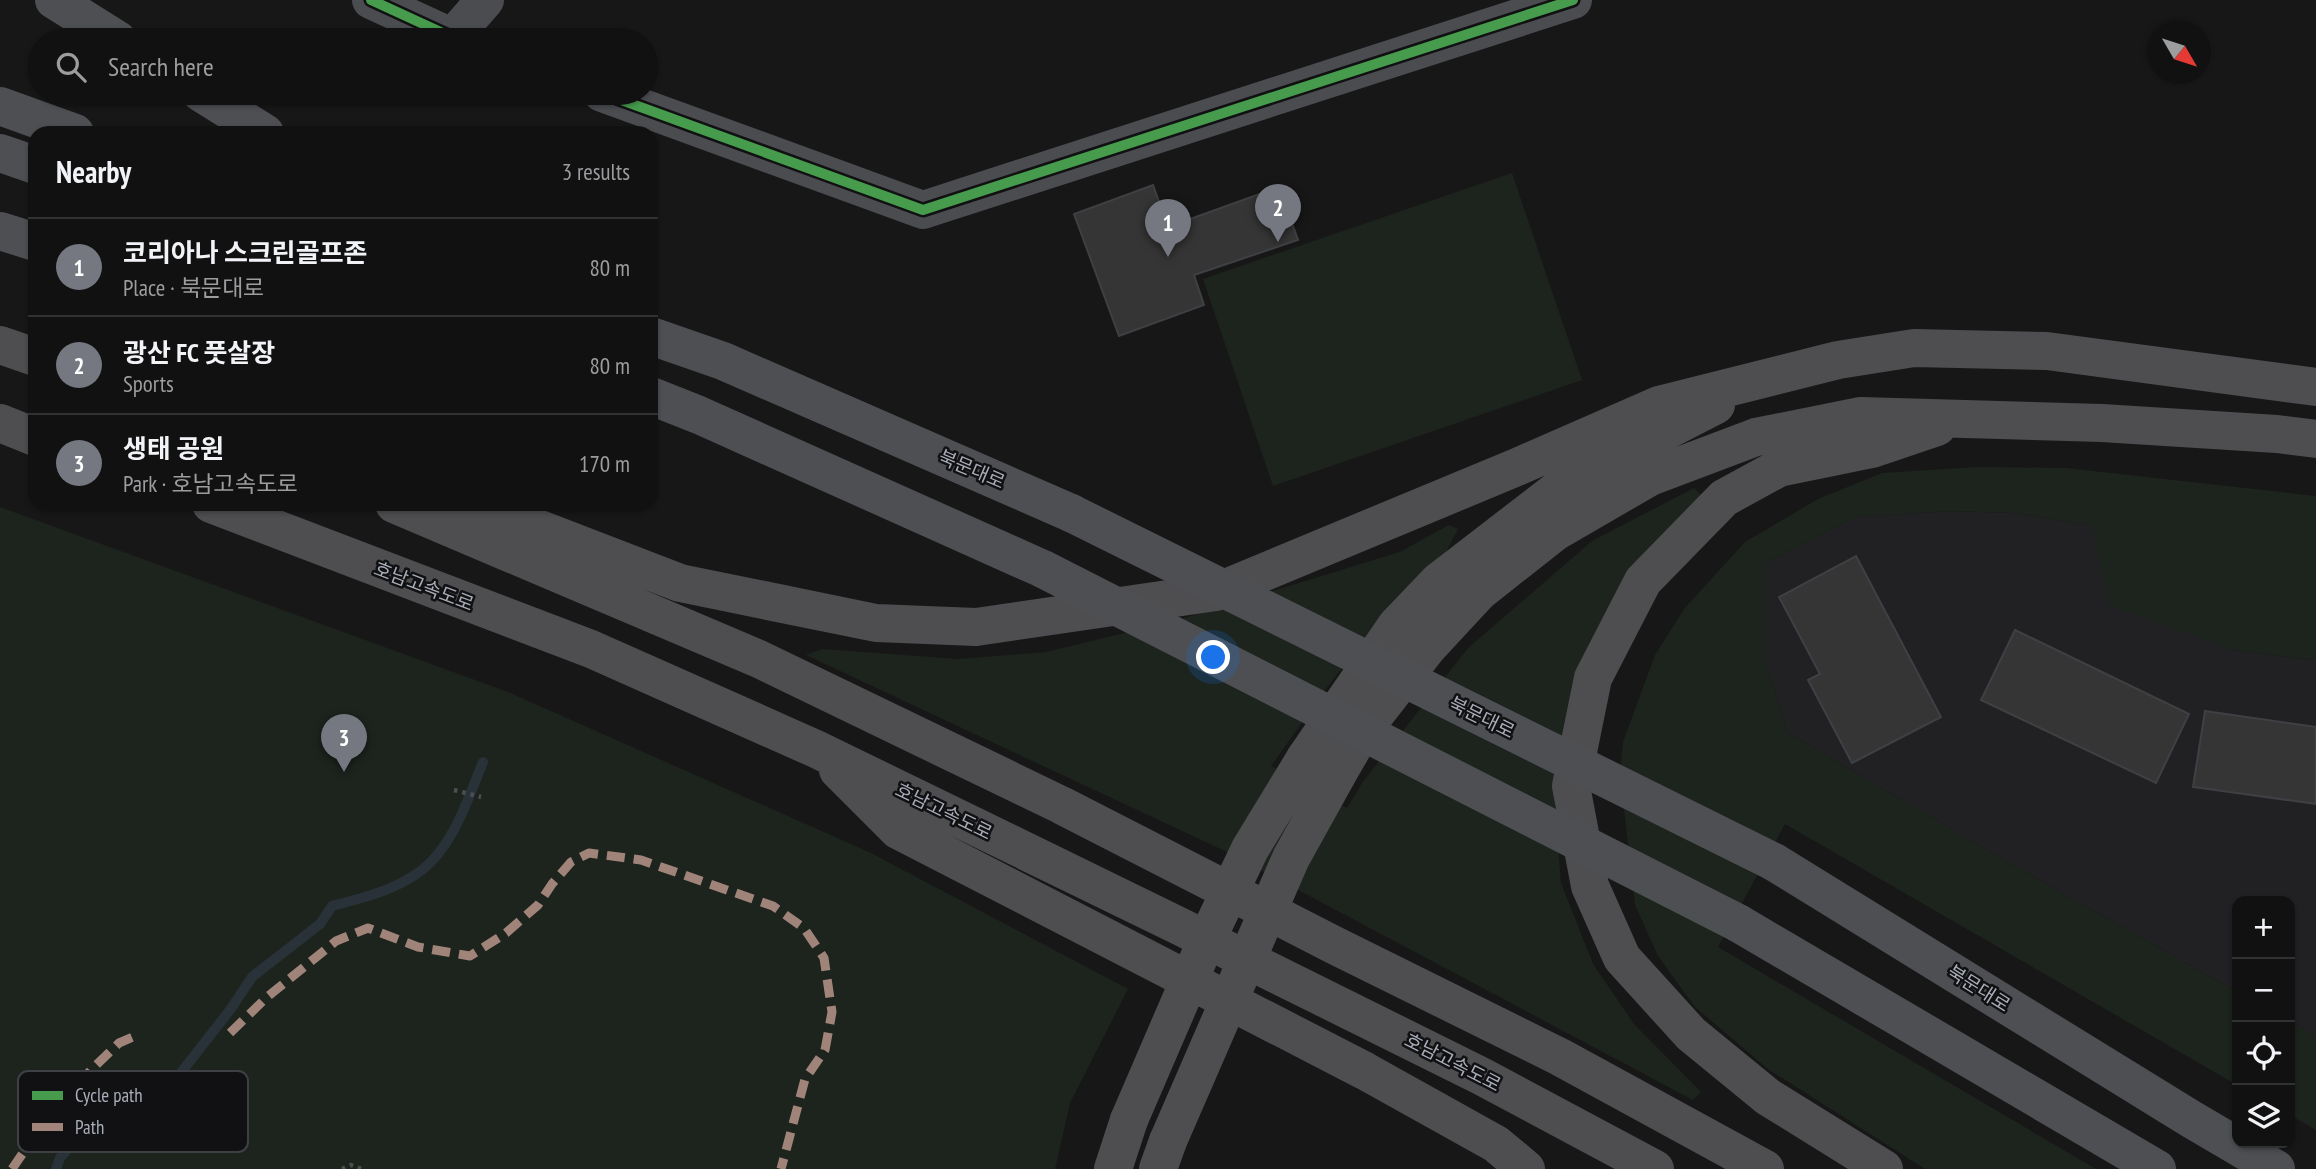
<!DOCTYPE html>
<html lang="en">
<head>
<meta charset="utf-8">
<style>
  body { margin:0; font-family:"PT Sans Narrow","Noto Sans KR",sans-serif; background:#1e1f1f; color:#f1f3f6 }
  .controls { position:absolute; right:21px; bottom:21px; display:grid; overflow:hidden; border-radius:14px; box-shadow:0 2px 5px #0004 }
  .controls button { width:63px; height:63px; display:grid; place-items:center; padding:0; border:0; border-bottom:2px solid #303131; background:#111; color:#f1f3f6; font:35px sans-serif }
  .compass { position:absolute; left:2148px; top:21px; width:63px; height:63px; border-radius:50%; background:#111; box-shadow:0 2px 5px #0004; rotate:129deg }
  .you { position:absolute; left:1214px; top:658px; width:24px; height:24px; margin:-18px; border:5px solid #fff; border-radius:50%; background:#1a73e8; box-shadow:0 0 0 10px #1a73e833 }
  .badge { display:grid; place-items:center; width:46px; height:46px; border-radius:50%; background:#757880; color:#fff; font-size:23px; font-weight:700 }
  .pin { position:absolute; translate:-50% -58px; filter:drop-shadow(0 2px 4px #0008) }
  .pin::after { content:''; position:absolute; top:37px; width:24px; height:21px; background:inherit; clip-path:polygon(0 0,100% 0,50% 100%) }
  .list { margin:0; padding:0; list-style:none }
  h2 { display:flex; justify-content:space-between; align-items:center; height:91px; margin:0; padding:0 28px; font-size:30px }
  h2 small { font-size:23px; font-weight:400; color:#9c9d9f }
  .list li { display:grid; grid-template-columns:46px 1fr auto; gap:21px; align-items:center; box-sizing:border-box; height:98px; padding:0 28px; border-top:2px solid #303131 }
  .list b { display:block; font-size:26px; white-space:nowrap }
  .list p { margin:0; font-size:23px; white-space:nowrap; color:#9c9d9f }
  .list em { font-size:23px; font-style:normal; color:#9c9d9f }
  .icon { flex:none; width:38px; height:38px; fill:none; stroke:currentColor; stroke-width:2; stroke-linecap:round; stroke-linejoin:round }
  .map { position:relative; flex:none; width:2316px; height:1169px; overflow:hidden }
  .search { position:absolute; background:#111; box-shadow:0 2px 5px #0004; left:28px; top:28px; width:630px; height:77px; display:flex; align-items:center; gap:18px; box-sizing:border-box; padding:0 24px; border-radius:38px; color:#9c9d9f; font-size:26px }
  .panel { position:absolute; background:#111; box-shadow:0 2px 5px #0004; left:28px; top:126px; width:630px; height:385px; border-radius:21px }
  .map>svg:first-child { display:block }
  .built { fill:#212123 }
  .green { fill:#1d241e }
  .lines { fill:none; stroke-linecap:round; stroke-linejoin:round }
  .stream { stroke:#2a3239; stroke-width:10 }
  .building { fill:#353536; stroke:#3f4043; stroke-width:2 }
  .path { stroke:#4d4e52; stroke-width:4.5; stroke-dasharray:3.5 5; stroke-linecap:butt }
  .minor { stroke:#4b4c50; stroke-width:38 }
  .major { stroke:#4d4f52; stroke-width:38 }
  .highway { stroke:#4e4e51; stroke-width:38 }
  .major-bridge { stroke:#4d4f52; stroke-width:38 }
  .highway-bridge { stroke:#4e4e51; stroke-width:38 }
  .quiet { stroke:#a18479; stroke-width:9; stroke-dasharray:18 9; stroke-linecap:butt }
  .cycleway-casing { stroke:#111113; stroke-width:15 }
  .cycleway { stroke:#469c4c; stroke-width:10 }
  .labels { text-anchor:middle; dominant-baseline:central; stroke-width:5; stroke-linejoin:round; paint-order:stroke }
  .street-label { font-size:19px; fill:#a8adb8; stroke:#111113 }
  .key { fill:#111113; stroke:#3e4045; stroke-width:2 }
  .key-label { font-size:19px; fill:#a8adb8 }
</style>
</head>
<body>
<div class="map">
<svg width="2316" height="1169" viewBox="0 0 2316 1169">
  <rect width="100%" height="100%" fill="#171717"/>
  <!-- built -->
  <path class="built" d="M1951,511L2017,513L2092,526L2233,650L2316,660V1036L2290,1021V901H2237V992L1999,857L1787,732L1767,666V562L1855,517Z"/>
  <!-- green -->
  <path class="green" d="M1512,173L1582,380L1273,486L1203,279Z
    M1977,467L2066,468L2316,496V660L2233,650L2109,605L2092,526L2017,513L1951,511L1855,517L1767,562V666L1787,732L1999,857L2237,992V1085L1785,824L1718,947L2096,1169H1925L1768,1069L1695,1007L1658,956L1635,905L1620,774L1623,742L1655,655L1684,609L1745,542L1818,499L1882,473Z
    M1694,488L1704,498L1571,703L1555,811L1561,883L1593,964L1634,1024L1701,1092L1693,1100L1227,852L806,655L822,649L958,659L1046,652L1178,620L1400,552L1449,525L1458,529L1444,556L1391,605L1328,686L1271,766L1347,808L1362,783L1468,648L1592,541Z
    M0,507L508,692L869,852L1128,989L1070,1103L1055,1169H0Z
    M2290,1021L2316,1036V1130L2290,1115Z"/>
  <g class="lines">
    <!-- stream -->
    <path class="stream" d="M56,1169L60,1158L74,1141L129,1121L154,1107L230,1010L252,977L320,924L332,906C363,898 396,890 422,870C454,845 468,798 483,762"/>
  </g>
  <!-- building -->
  <path class="building" d="M1153,185L1168,227L1279,187L1298,240L1194,275L1204,305L1119,336L1074,214Z
    M1856,556L1941,717L1852,763L1808,680L1820,674L1779,597Z
    M2015,630L2189,714L2156,783L1981,700Z
    M2205,711L2316,727V804L2193,787Z"/>
  <g class="lines">
    <!-- path -->
    <path class="path" d="M454,790L481,797
      M342,1169L351,1165L361,1169"/>
    <!-- minor -->
    <path class="minor" d="M371,0L458,40
      M452,38L485,0
      M602,93L923,210L1573,0"/>
    <!-- major -->
    <path class="major" d="M54,0L118,40
      M201,93L265,133
      M0,106L75,133
      M0,153L35,165
      M0,231L35,242
      M651,336L723,361L1071,513
      M651,396L699,415L1043,569
      M1774,862L2191,1119L2276,1169
      M1738,923L2157,1169"/>
    <!-- highway -->
    <path class="highway" d="M0,345L35,357
      M0,423L35,437
      M211,504L591,649L816,749L1177,925L1481,1076L1655,1169
      M394,504L759,659L1061,805L1334,945L1560,1057L1765,1169
      M475,504L680,583L876,623L976,627L1216,592L1517,467L1659,405L1838,360L1914,348L2047,351L2316,387
      M1306,757L1396,626L1439,581L1570,480L1716,405
      M838,770L898,830L1365,1071L1496,1144L1526,1169
      M1337,775L1363,730L1428,647L1479,592L1555,532L1650,477L1756,437L1861,416L2102,423L2277,434L2316,439
      M1113,1169L1129,1120
      M1158,1169L1168,1141
      M1884,1169L1768,1097L1691,1034L1622,958L1590,886L1571,786L1593,678L1643,581L1724,498L1779,468L1872,449L1937,427"/>
    <!-- major-bridge -->
    <path class="major-bridge" d="M1071,513L1774,862
      M1043,569L1738,923"/>
    <!-- highway-bridge -->
    <path class="highway-bridge" d="M1129,1120L1207,939L1250,849L1306,757
      M1168,1141L1291,858L1337,775"/>
    <!-- quiet -->
    <path class="quiet" d="M230,1033L266,998L336,941L368,928L418,947L470,956L506,933L538,905L552,884L571,862L589,853L641,860L773,906L804,928L824,958L832,1012L825,1050L805,1079L781,1169
      M12,1169L49,1115L92,1069L119,1043L140,1034"/>
    <!-- cycleway casing -->
    <g class="cycleway-casing">
      <path id="cycleway" d="M371,0L458,40
        M602,93L923,210L1573,0"/>
    </g>
    <!-- cycleway -->
    <use href="#cycleway" class="cycleway"/>
  </g>
  <g class="labels">
    <!-- street labels -->
    <g class="street-label">
      <text transform="translate(972 469) rotate(23)">북문대로</text>
      <text transform="translate(424 586) rotate(21)">호남고속도로</text>
      <text transform="translate(1482 717) rotate(26)">북문대로</text>
      <text transform="translate(944 811) rotate(26)">호남고속도로</text>
      <text transform="translate(1979 988) rotate(32)">북문대로</text>
      <text transform="translate(1453 1062) rotate(27)">호남고속도로</text>
    </g>
  </g>
  <!-- legend -->
  <rect x="18" y="1071" width="230" height="81" rx="10" class="key"/>
  <rect x="32" y="1091" width="31" height="9" fill="#469c4c"/>
  <rect x="32" y="1123" width="31" height="8" fill="#a18479"/>
  <g class="key-label">
    <text x="75" y="1102">Cycle path</text>
    <text x="75" y="1134">Path</text>
  </g>
</svg>
<div class="controls">
<button>+</button>
<button>−</button>
<button><svg class="icon" aria-label="locate" viewBox="0 0 24 24"><circle cx="12" cy="12" r="6"/><path d="M12 2v4M12 18v4M2 12h4M18 12h4"/></svg></button>
<button><svg class="icon" aria-label="layers" viewBox="0 0 24 24"><path d="M12 4l9 5-9 5-9-5zM3 14l9 5 9-5"/></svg></button>
</div>
<svg class="compass" viewBox="-18 -18 36 36"><path d="M0-13l5 13h-10z" fill="#e53935"/><path d="M0 13l5-13h-10z" fill="#9c9d9f"/></svg>
<div class="you"></div>
<div class="pin badge" style="left:1168px;top:257px">1</div>
<div class="pin badge" style="left:1278px;top:242px">2</div>
<div class="pin badge" style="left:344px;top:772px">3</div>
<div class="search"><svg class="icon" aria-label="search" viewBox="0 0 24 24"><circle cx="10" cy="10" r="6"/><path d="M15 15l6 6"/></svg>Search here</div>
<section class="panel">
<h2>Nearby<small>3 results</small></h2>
<ul class="list">
<li><span class="badge">1</span><div><b>코리아나 스크린골프존</b><p>Place · 북문대로</p></div><em>80 m</em></li>
<li><span class="badge">2</span><div><b>광산 FC 풋살장</b><p>Sports</p></div><em>80 m</em></li>
<li><span class="badge">3</span><div><b>생태 공원</b><p>Park · 호남고속도로</p></div><em>170 m</em></li>
</ul>
</section>
</div>
</body>
</html>
